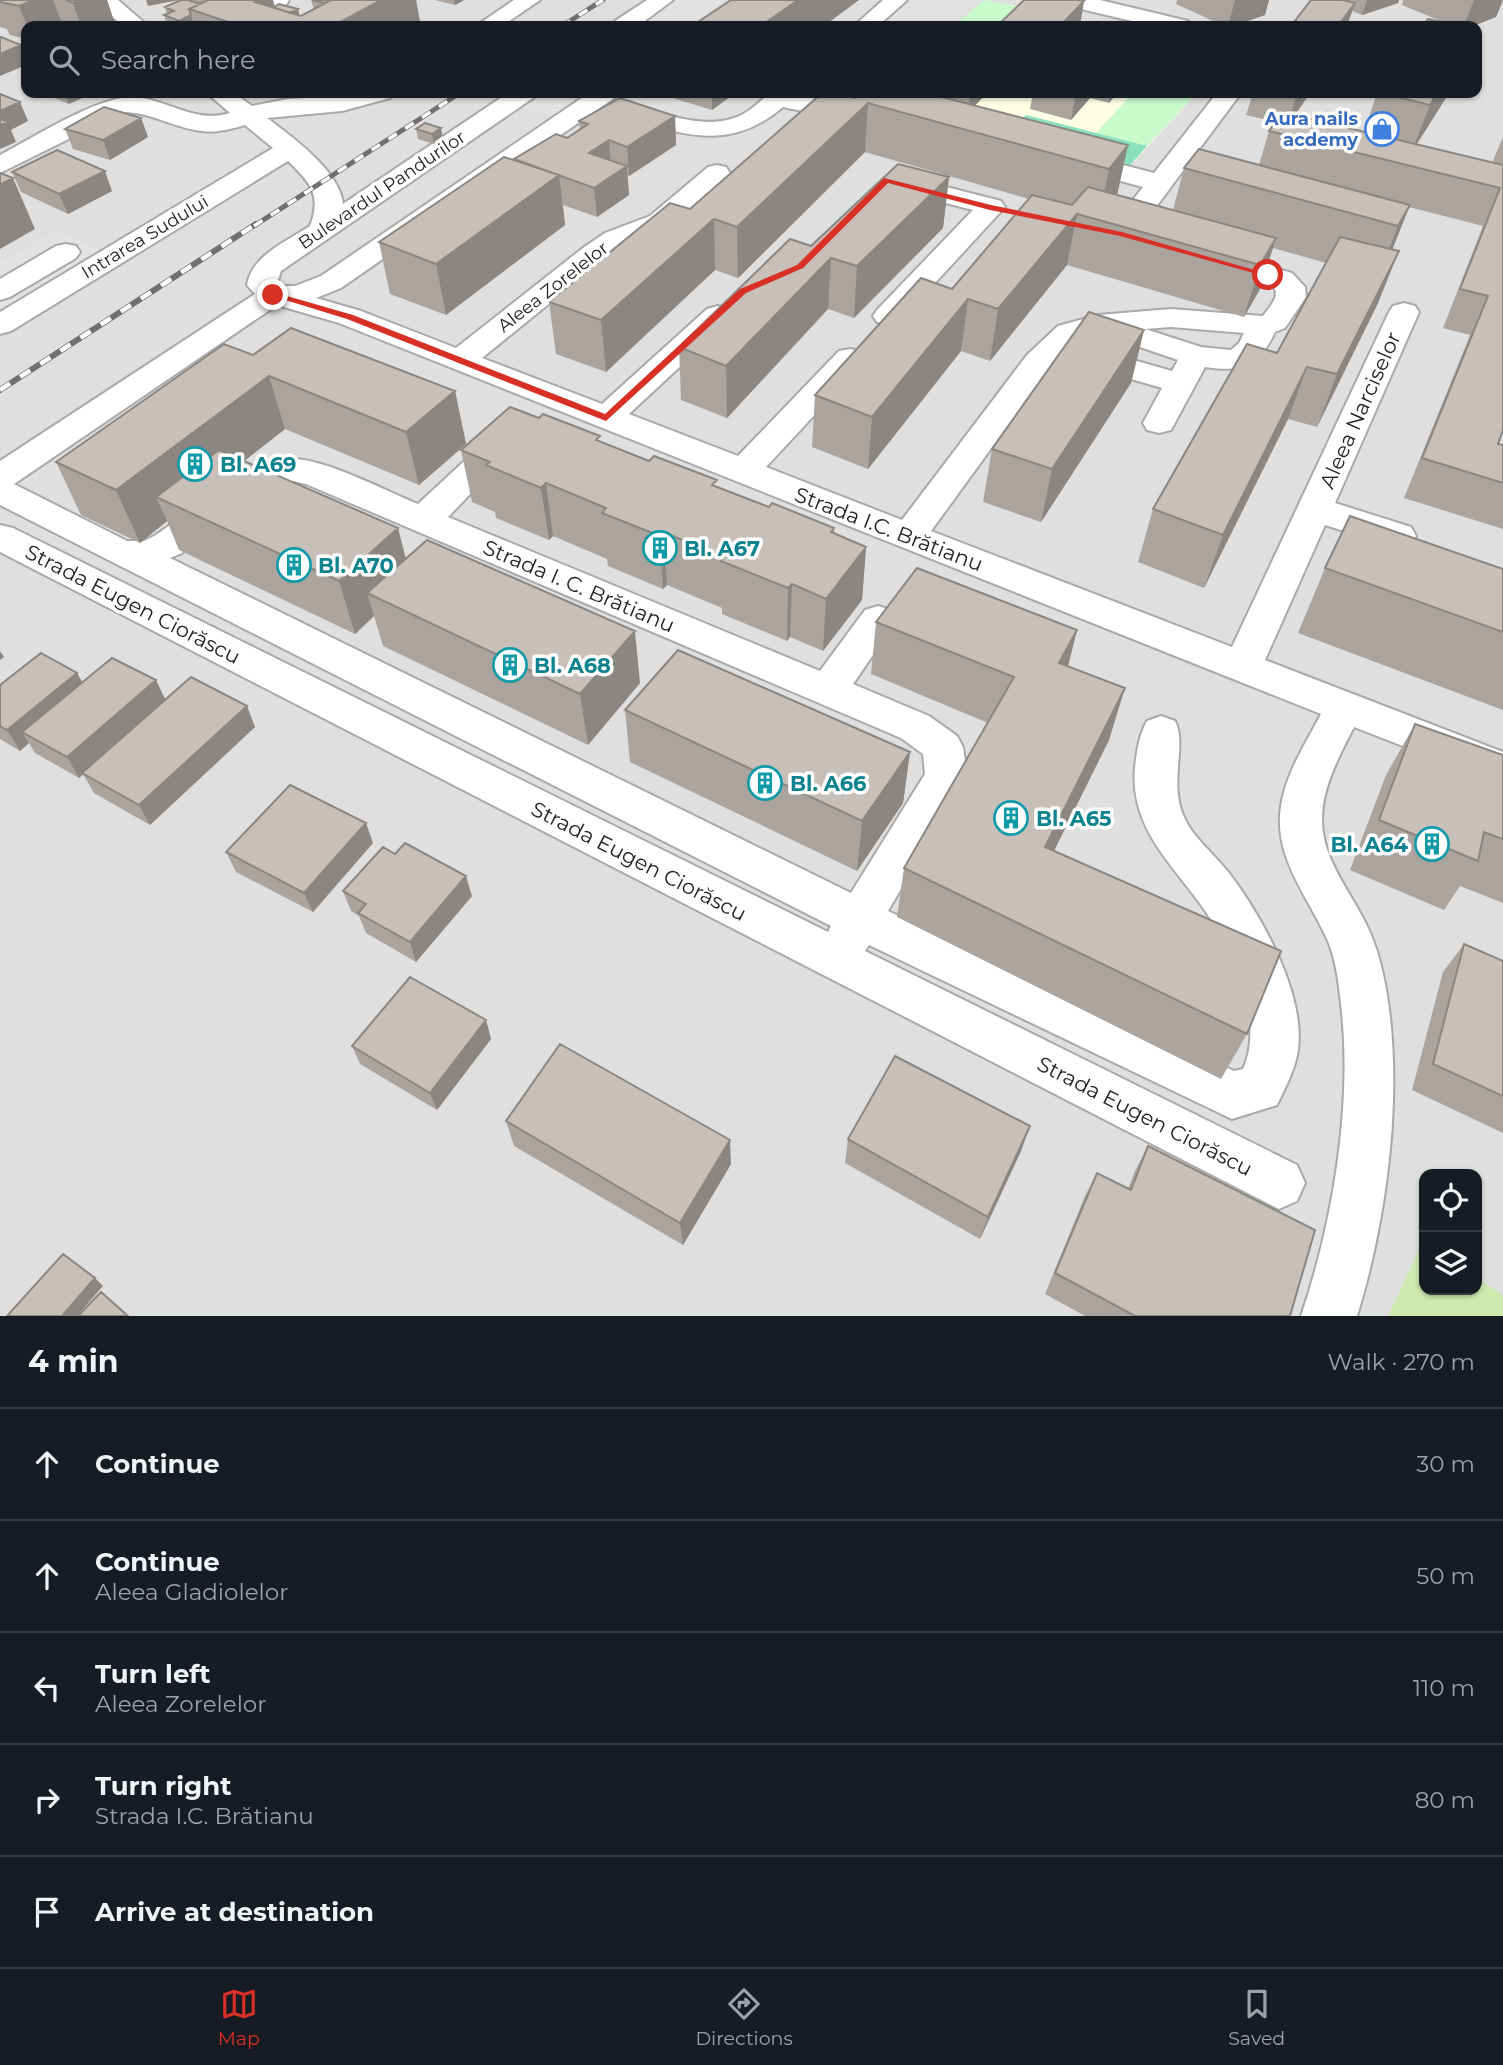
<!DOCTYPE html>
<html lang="en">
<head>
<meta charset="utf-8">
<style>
  body { margin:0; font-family:Montserrat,sans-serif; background:#242831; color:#f1f3f6 }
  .controls { position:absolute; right:21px; bottom:21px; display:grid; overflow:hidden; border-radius:14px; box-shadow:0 2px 5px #0004 }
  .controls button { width:63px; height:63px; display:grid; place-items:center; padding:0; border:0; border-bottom:2px solid #363941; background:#171b24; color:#f1f3f6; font:35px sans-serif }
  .stop { position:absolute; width:21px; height:21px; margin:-16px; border:5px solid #d93025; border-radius:50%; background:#fff }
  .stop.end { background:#d93025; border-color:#fff; box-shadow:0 2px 7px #0008 }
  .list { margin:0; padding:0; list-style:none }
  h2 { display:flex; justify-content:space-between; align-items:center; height:91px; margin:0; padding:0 28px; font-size:30px }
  h2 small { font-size:23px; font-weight:400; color:#9ea1a6 }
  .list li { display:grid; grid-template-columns:46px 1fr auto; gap:21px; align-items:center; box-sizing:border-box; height:112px; padding:0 28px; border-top:2px solid #363941 }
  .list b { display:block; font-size:26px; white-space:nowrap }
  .list p { margin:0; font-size:23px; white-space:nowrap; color:#9ea1a6 }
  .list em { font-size:23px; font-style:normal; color:#9ea1a6 }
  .icon { flex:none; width:38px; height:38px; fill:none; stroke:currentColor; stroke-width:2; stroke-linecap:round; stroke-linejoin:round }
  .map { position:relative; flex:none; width:1503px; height:1316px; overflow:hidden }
  .search { position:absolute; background:#171b24; box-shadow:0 2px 5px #0004; left:21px; right:21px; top:21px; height:77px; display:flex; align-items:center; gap:18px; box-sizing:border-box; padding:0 24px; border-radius:14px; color:#9ea1a6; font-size:26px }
  .sheet { height:651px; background:#171b24 }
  nav { display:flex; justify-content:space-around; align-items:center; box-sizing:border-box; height:98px; border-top:2px solid #363941; background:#171b24; font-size:19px; color:#9ea1a6 }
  nav a { display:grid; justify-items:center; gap:4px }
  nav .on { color:#d93025 }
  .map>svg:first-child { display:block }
  .residential { fill:#e0dfdf; fill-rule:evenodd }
  .education { fill:#ffffe5 }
  .grass { fill:#cdebb0 }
  .park { fill:#c8facc }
  .pitch { fill:#88e0be }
  .parking { fill:#e2e2e2 }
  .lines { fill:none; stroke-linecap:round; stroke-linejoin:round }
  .minor-casing { stroke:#a9a9a9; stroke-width:4 }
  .minor { fill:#fff; fill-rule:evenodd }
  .rail-far1-casing { stroke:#707070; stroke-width:5 }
  .rail-casing { stroke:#707070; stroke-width:6 }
  .rail-far1 { stroke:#fff; stroke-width:3.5; stroke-dasharray:10; stroke-linecap:butt }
  .rail { stroke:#fff; stroke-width:4.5; stroke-dasharray:12; stroke-linecap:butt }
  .wall { fill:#aba49e }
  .shaded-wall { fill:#8b8681 }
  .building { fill:#c7bfb8; stroke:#8b8681; stroke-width:2 }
  .route { fill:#d93025 }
  .labels { text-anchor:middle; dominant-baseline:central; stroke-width:7; stroke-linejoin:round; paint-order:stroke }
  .far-shop-label { font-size:18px; font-weight:bold; fill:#366cbe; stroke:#fff; text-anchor:end }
  .far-street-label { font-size:18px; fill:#222; stroke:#fff }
  .street-label { font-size:21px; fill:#222; stroke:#fff }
  .culture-label { font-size:21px; font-weight:bold; fill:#0d838f; stroke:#fff; text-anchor:start }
</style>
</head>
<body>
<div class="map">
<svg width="1503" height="1316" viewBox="0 0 1503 1316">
  <rect width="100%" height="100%" fill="#f2efe9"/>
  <!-- residential -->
  <path class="residential" d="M0,0H1503V1316H0ZM26,26H1477V93H26ZM1424,1174H1477V1290H1424Z"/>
  <!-- education -->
  <path class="education" d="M876,93H1197L1126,170Z"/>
  <!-- grass -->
  <path class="grass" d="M1422,1243L1424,1245V1290H1477V1278L1503,1295V1316H1388Z"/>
  <!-- park -->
  <path class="park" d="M984,0L1028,8L1007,26H954Z
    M1133,93H1197L1147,146L1096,133Z"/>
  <!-- pitch -->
  <path class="pitch" d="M1026,115L1147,146L1126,170L1002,138Z"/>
  <!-- parking -->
  <path class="parking" d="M674,0H725L687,26H635Z
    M913,0H979L949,26H881Z
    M535,93H592L557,117L518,105Z
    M55,231L104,251L0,313V263Z"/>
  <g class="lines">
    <!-- minor casing -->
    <g class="minor-casing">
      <path id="minor" d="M93,0H118L148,26H123Z
        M261,0H289L286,5L244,26H216L219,21Z
        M514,0H540L502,26H476Z
        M647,0H673L638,26H612L615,21Z
        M883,0H907L878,26H854Z
        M1061,0H1100L1188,21L1191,26H1153L1064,5Z
        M207,93H234L252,106L288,99L393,93L390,98L342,111L267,118C291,136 340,171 343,204L508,93H536L533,98L281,271L277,283L282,286H295L321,276L589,93H617L614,98L341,288L316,298L361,311L456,348L583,248L605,233L650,216L708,167L717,165L726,167L730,173L726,179L670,228L625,245L603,260L482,358L602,404L707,309L718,306L729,309L733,315L729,321L629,414L738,456L839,351L850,349L861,351L865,358L861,365L766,467L902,520L1027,355L1058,326L1098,315L1171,309L1263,316C1270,306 1282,295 1272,285L1205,266L1201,260L1205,254L1215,251L1292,273L1305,287L1306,297L1285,328L1275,332C1260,365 1240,373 1205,367L1171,430L1159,433L1147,430L1143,423L1162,388L1073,362L1069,355L1073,348L1084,346L1172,371L1178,360L1108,336L1106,332L1080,338L1049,369L931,531L1232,647L1389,312L1393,306L1404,303L1415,306L1419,312L1335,503L1411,527L1416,536L1411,545L1398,548L1325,525L1265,660L1503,752V785L1354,727C1339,756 1321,789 1322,822C1323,860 1350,891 1366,924C1377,946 1383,970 1387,995C1403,1096 1387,1219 1357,1316H1301C1334,1220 1354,1097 1340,996C1338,977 1335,957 1327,939C1308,896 1273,857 1281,806C1286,773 1306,743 1321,714L339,323L277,305L14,484L127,541H144L156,535L249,469C262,465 277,460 291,459C322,457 388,492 418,504L473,453L485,450L497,453L502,461L448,517L820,671L865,610L878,606L891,610L897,620L853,684L929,716L957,736L963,747L967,776L888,911L1234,1071L1243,1069C1254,1045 1251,1020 1245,995C1237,966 1223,938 1206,912C1175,866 1129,829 1135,767C1137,751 1139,735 1147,721L1161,716L1175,721C1187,744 1169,781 1183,815C1192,837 1214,854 1229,873C1262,917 1305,993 1298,1049C1296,1068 1285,1088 1277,1105L1232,1119L869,945L865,951L1297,1165L1305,1183L1297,1201L1279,1209L0,552V525L13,528L828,932L831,926L0,505V461L255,294L247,285C252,255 286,242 310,226C322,195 310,182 288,161L11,331L0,334V312L273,148L245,125C231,129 216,133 202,131C174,128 151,112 123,112L0,173V155C33,138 99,95 135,97C168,100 196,124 230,113ZM1171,327L1244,333L1239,343L1231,350L1201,347L1145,329ZM293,481L306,484L901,738L923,754L925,774L851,893L170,558L182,553L272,486Z
        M770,93H797L796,95C820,100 844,96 868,102L871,107L868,112C841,119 810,113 783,107C727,155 680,132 616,116L613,111L616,106L625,104C657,111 701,130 734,118C748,114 759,102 770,93Z
        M1217,93H1241L1153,211L1143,213L1133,211L1129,205L1143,187L1064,166L1060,160L1064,154L1073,152L1154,173Z
        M896,174L1001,201L1005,207L899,322L888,325L877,322L873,316L877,310L973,210L887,188L883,182L887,176Z
        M66,244L76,246L80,252L76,258L10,297L0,300V279L56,246Z"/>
    </g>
    <!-- minor -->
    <use href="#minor" class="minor"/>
    <!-- rail-far1 casing -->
    <g class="rail-far1-casing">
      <path id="rail-far1" d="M562,26L603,0
        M254,226L460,93"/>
    </g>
    <!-- rail casing -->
    <g class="rail-casing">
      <path id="rail" d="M0,390L256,224"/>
    </g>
    <!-- rail-far1 -->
    <use href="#rail-far1" class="rail-far1"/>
    <!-- rail -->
    <use href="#rail" class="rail"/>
  </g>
  <!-- wall -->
  <path class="wall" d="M0,0H107L115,24L110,26H26V39L10,35L7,29L0,27Z
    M181,0H273L274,7L298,9L299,16H301L314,9L311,0H416L420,22L413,26H194V25L190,26H171L167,25L164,15L167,14L165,7Z
    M435,0H464L455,5Z
    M1177,0H1269L1265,15L1233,26H1224L1176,4Z
    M1311,0H1399L1398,3L1362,15L1352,11Z
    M1403,0H1503L1496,17L1473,26H1423L1443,22L1402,5Z
    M42,93H93L69,104Z
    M663,93H735L712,110L663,95Z
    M942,93H987L975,105L1128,145L1117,195L1173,210L1184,168L1259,165L1269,131L1275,122L1246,115L1253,93H1310L1295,115L1364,132L1377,93H1449L1417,144L1492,163L1503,137V430L1498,444L1503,445V529L1404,498L1470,335L1443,328L1483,226L1409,207L1392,250L1378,303L1317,427L1288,419L1204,588L1138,562L1153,509L1277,353L1326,263L1273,248L1260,289L1244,317L1067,265L990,361L961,351L868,469L812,447L815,395L952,289L1029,199L865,152L738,278L715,270L606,372L556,354L549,302L690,209L855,98L942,97Z
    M1033,93H1117L1109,103L1090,98L1071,120L1030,109Z
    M675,116L676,145L629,176L627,175L629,195L597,217L563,205L565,225L446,315L390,294L379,242L514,160L567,138L580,129L579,121Z
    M141,118L148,137L110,160L73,149L65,129Z
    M416,129L443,138L434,144L418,139Z
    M12,172L112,191L68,214L21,192Z
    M949,177L943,228L854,318L828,309L727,418L681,400L679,347L811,246Z
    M1144,330L1131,383L1041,522L983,502L992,449Z
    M253,355L455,391L466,444L419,485L285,429L244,461L398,528L406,559L640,683L588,745L383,646L374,616L355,634L179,550L167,521L140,543L81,515L56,462Z
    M601,442L769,507L834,528V534L866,547L862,600L823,651L790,637L787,641L722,614V608L667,585L663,589L608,566L607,559L553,536L549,540L496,518L495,512L472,502L461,450Z
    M1325,568L1503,569V710L1298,633Z
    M876,622L1077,630L1068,666L1109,740L1054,851L1247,1034L1221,1079L897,917L904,868L988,723L871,674Z
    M77,673L82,682L165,700L255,727L150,825L94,793L83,774L79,778L35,753L29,743L20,751L0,739V685Z
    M625,710L910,752L903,803L857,871L630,762Z
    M1415,724L1503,755V903L1460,886L1444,910L1350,870L1386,775Z
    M373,843L313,912L236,872L226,852Z
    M343,891L472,896L416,962L366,933L359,916L351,911Z
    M1464,944L1503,961V1133L1412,1090L1443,972Z
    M486,1020L491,1039L437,1110L360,1064L352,1046Z
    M506,1121L731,1164L683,1245L514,1146Z
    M848,1139L1021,1151L980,1239L845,1163Z
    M1148,1146L1290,1316H1085L1045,1294L1085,1196L1097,1173L1128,1189L1135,1171Z"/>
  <!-- shaded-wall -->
  <path class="shaded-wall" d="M34,0H53L63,26H27L19,6Z
    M79,0H107L115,24L110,26H81L73,3Z
    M146,0H179L148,6Z
    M259,0H273L279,26L255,2Z
    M379,0H416L420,22L413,26H333Z
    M454,0H464L455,5Z
    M798,0H859L824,26H761Z
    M1235,0H1269L1265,15L1233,26H1228Z
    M1367,0H1399L1398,3L1362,15Z
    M1474,0H1503L1496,17L1473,26H1464Z
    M1084,1L1080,26H1060Z
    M1355,3L1347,26H1338Z
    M298,9L300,18H281Z
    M191,15L194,25L190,26H181L179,21Z
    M0,43L21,45L26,57V65L0,76Z
    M68,93H93L69,104L65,94Z
    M712,93H735L712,110Z
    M970,93H987L968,113Z
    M1076,93H1091L1090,98L1071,120Z
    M1111,93H1117L1109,103Z
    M1297,93H1310L1288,125Z
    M1437,93H1449L1411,153L1430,105Z
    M20,102L28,121L11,130L16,142L0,149V111Z
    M868,103L865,152L738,278L737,227Z
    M675,116L676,145L629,176L627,147Z
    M141,118L148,137L110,160L103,140Z
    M441,128L443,138L434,144L432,134Z
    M609,140L611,169L589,153Z
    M1128,145L1117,195L1099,219L1109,169Z
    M627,166L629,195L597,217L594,188Z
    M105,171L112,191L68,214L59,194Z
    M559,175L565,225L446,315L436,264Z
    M949,177L943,228L854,318L857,266Z
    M13,178L35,229L0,249V185Z
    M1410,205L1390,255L1378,277L1398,226Z
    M1077,214L1067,265L990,361L998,309Z
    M714,219L715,270L606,372L601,320Z
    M1276,238L1260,289L1244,317L1260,265Z
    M1399,251L1378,303L1317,427L1337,374Z
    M831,258L828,309L727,418L726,366Z
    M968,299L961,351L868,469L872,417Z
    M1144,330L1131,383L1041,522L1052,469Z
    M1307,367L1288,419L1204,588L1223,535Z
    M269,376L285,429L183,509L156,497L167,521L140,543L116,490Z
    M455,391L466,444L419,485L406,432Z
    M546,483L553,536L549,540L541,488Z
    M398,528L411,581L367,593L374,616L355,634L339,581Z
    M663,532L667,585L663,589L660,536Z
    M866,547L862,600L823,651L826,599Z
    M792,584L790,637L787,641L788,588Z
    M1077,630L1064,682L1059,663Z
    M635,631L640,683L588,745L580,694Z
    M0,651L4,657L0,660Z
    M77,673L89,694L22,732L29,743L20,751L7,730Z
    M156,680L166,701L79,778L67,757Z
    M1125,688L1109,740L1031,897L1045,847Z
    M247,706L255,727L150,825L139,805Z
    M910,752L903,803L857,871L862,821Z
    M366,823L373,843L313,912L304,893Z
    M466,876L472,896L416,962L410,942Z
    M486,1020L491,1039L437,1110L430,1093Z
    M1030,1126L1021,1151L980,1239L988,1217Z
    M730,1140L731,1164L683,1245L680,1223Z
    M95,1278L103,1286L77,1316H62Z"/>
  <!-- building -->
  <path class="building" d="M0,0H34L19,6L0,2Z
    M66,0H79L73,3Z
    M181,0H188L200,4L189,9L191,15L179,21L164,15L174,11L165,7Z
    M208,0H259L255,2L301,16L331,0H381L333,26H240L189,9Z
    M312,0H331L325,3Z
    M731,0H798L761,26H692Z
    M1024,0H1078L1084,1L1060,26H1049L1041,25L1039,26H997Z
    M1311,0H1343L1355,3L1338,26H1291Z
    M279,4L298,9L290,13L275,8L274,7Z
    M1428,19L1460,26H1423Z
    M0,37H1L21,45L0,54Z
    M822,93H839L855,98L861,93H926L1128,145L1109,169L868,103L737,227L714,219L601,320L549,302L670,203L690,209Z
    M1381,93H1437L1430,105Z
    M0,94L20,102L0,111Z
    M620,98L675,116L627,147L609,140L589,153L627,166L594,188L514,159L556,134L567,138L588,124L579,121Z
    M104,107L141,118L103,140L65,129Z
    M1282,112L1503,165V430L1498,444L1503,445V483L1422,458L1488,296L1460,289L1500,188L1269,131Z
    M0,119L8,122L0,125Z
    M425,123L441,128L432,134L416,129Z
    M1199,149L1410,205L1398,226L1184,168Z
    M57,150L105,171L59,194L12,172Z
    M504,157L559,175L436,264L379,242Z
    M898,164L949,177L857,266L831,258L726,366L679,347L790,239L811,246Z
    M0,173L13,178L0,185Z
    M1088,187L1276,238L1260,265L1077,214L998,309L968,299L872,417L815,395L921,278L952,289L1032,195L1072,205Z
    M1340,237L1399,251L1337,374L1307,367L1223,535L1153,509L1247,344L1277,353Z
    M1089,312L1144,330L1052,469L992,449Z
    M291,328L455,391L406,432L269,376L116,490L56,462L224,344L253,355Z
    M510,407L539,418L543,414L600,436L596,440L649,461L654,456L717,480L712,485L769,507L772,503L834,528L831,532L866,547L826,599L792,584L788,588L721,561L724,557L663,532L660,536L602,513L606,508L546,483L541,488L486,465L490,462L461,450Z
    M219,450L398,528L339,581L156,497Z
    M1350,516L1503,569V632L1325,568Z
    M427,540L635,631L580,694L367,593Z
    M917,568L1077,630L1059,663L1125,688L1045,847L1281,951L1247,1034L904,868L1014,677L876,622Z
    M678,650L910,752L862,821L625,710Z
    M41,653L77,673L7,730L0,726V685Z
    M112,658L156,680L67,757L22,732Z
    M191,677L247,706L139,805L82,773Z
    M1415,724L1503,755V839L1484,832L1478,861L1379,820Z
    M290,785L366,823L304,893L226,852Z
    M405,843L466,876L410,942L358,913L366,904L343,891L383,847L395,854Z
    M1464,944L1503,961V1096L1433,1064Z
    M410,977L486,1020L430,1093L352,1046Z
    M560,1044L730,1140L680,1223L506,1121Z
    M895,1056L1030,1126L988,1217L848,1139Z
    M1148,1146L1315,1230L1290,1316H1135L1055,1273L1097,1173L1131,1190Z
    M63,1254L95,1278L62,1316H7Z
    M101,1292L128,1316H78Z"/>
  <!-- route -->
  <path class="route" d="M884,178L991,205L1122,232L1272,275L1268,277L1120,236L990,210L888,183L803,268L746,293L606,421L347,319L269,295L273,292L353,315L605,414L740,289L797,265Z"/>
  <!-- icons -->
  <defs>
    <g id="shop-ring" transform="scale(1.75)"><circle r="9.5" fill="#fff" stroke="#3f7fe0" stroke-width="1.5"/><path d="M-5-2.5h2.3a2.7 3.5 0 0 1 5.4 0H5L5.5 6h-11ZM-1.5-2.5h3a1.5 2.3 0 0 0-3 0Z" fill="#3f7fe0"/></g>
    <g id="building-ring" transform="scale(1.75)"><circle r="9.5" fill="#fff" stroke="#0f9aa8" stroke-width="1.5"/><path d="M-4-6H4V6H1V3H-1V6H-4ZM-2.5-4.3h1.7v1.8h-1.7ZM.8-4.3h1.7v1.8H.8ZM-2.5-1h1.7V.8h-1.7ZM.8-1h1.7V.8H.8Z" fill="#0f9aa8"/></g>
  </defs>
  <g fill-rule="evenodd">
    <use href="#shop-ring" x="1382" y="129"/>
    <use href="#building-ring" x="195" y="464"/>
    <use href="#building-ring" x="660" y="548"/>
    <use href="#building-ring" x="294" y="565"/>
    <use href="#building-ring" x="510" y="665"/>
    <use href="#building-ring" x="765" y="783"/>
    <use href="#building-ring" x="1011" y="818"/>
    <use href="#building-ring" x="1432" y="844"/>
  </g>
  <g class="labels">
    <!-- far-shop labels -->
    <g class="far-shop-label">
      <text x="1358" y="119">Aura nails<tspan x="1358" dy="21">acdemy</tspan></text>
    </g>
    <!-- far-street labels -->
    <g class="far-street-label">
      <text transform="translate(382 190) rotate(-34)">Bulevardul Pandurilor</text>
      <text transform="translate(145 237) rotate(-31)">Intrarea Sudului</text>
      <text transform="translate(553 287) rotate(-38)">Aleea Zorelelor</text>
    </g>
    <!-- street labels -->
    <g class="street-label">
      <text transform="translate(1360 410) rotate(-66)">Aleea Narciselor</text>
      <text transform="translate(889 529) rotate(21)">Strada I.C. Brătianu</text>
      <text transform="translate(579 586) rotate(23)">Strada I. C. Brătianu</text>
      <text transform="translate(133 604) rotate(27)">Strada Eugen Ciorăscu</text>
      <text transform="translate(639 861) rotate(27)">Strada Eugen Ciorăscu</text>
      <text transform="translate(1145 1116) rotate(27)">Strada Eugen Ciorăscu</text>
    </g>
    <!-- culture labels -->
    <g class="culture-label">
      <text x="220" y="464">Bl. A69</text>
      <text x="684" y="548">Bl. A67</text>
      <text x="318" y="565">Bl. A70</text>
      <text x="534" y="665">Bl. A68</text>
      <text x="790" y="783">Bl. A66</text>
      <text x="1036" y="818">Bl. A65</text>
      <text x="1408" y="844" text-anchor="end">Bl. A64</text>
    </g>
  </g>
</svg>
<div class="controls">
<button><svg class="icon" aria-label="locate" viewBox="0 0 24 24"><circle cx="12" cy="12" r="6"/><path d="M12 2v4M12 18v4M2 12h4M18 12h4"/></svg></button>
<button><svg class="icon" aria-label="layers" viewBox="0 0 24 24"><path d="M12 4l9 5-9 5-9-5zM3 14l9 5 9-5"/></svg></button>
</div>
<div class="stop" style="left:1268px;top:275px"></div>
<div class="stop end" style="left:273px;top:295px"></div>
<div class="search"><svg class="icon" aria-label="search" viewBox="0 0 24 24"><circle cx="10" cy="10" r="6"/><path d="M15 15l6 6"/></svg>Search here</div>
</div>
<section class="sheet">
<h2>4 min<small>Walk · 270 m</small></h2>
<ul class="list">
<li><svg class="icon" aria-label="ahead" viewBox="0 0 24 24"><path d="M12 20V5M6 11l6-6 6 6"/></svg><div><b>Continue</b></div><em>30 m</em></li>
<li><svg class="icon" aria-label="ahead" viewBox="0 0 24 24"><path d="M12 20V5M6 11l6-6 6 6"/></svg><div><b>Continue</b><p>Aleea Gladiolelor</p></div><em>50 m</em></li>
<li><svg class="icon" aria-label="left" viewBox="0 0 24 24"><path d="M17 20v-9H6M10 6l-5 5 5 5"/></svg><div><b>Turn left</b><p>Aleea Zorelelor</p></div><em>110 m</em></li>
<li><svg class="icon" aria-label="right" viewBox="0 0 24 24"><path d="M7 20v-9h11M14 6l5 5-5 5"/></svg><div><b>Turn right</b><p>Strada I.C. Brătianu</p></div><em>80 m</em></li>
<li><svg class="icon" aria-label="arrive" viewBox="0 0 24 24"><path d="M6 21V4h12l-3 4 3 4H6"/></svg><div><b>Arrive at destination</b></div></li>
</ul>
</section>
<nav>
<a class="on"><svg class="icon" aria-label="map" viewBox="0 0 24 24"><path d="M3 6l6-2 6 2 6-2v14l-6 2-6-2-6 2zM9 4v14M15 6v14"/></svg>Map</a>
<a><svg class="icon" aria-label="directions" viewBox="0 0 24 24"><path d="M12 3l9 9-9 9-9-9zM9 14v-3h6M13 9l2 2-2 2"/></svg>Directions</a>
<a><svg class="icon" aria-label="saved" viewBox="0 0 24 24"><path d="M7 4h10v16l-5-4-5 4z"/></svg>Saved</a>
</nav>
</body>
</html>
